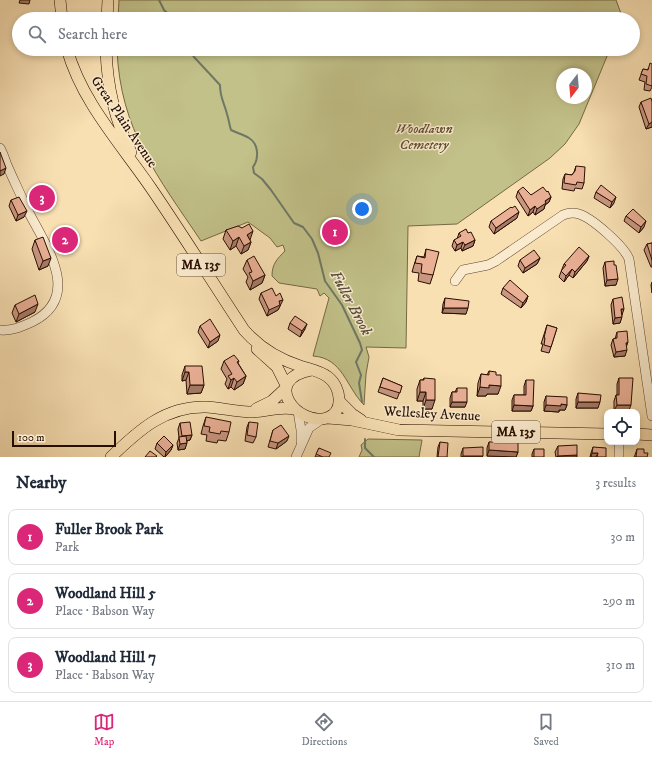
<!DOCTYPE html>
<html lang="en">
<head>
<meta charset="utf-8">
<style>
  body { margin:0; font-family:"IM FELL DW Pica",serif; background:#f2f2f3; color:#1f2937 }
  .controls { position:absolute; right:12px; bottom:12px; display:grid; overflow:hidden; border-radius:8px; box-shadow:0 2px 6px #0003 }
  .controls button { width:36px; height:36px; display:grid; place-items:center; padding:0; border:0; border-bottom:1px solid #e0e1e3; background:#fff; color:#1f2937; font:20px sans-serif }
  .compass { position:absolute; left:556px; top:68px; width:36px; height:36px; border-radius:50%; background:#fff; box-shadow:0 2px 6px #0003; rotate:196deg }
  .scale { position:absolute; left:12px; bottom:10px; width:104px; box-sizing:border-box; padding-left:4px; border:2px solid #290e00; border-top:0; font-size:11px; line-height:14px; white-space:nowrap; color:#290e00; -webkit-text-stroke:3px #faebce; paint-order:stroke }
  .you { position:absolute; left:362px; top:209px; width:14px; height:14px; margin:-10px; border:3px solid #fff; border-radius:50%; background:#1a73e8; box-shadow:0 0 0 6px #1a73e833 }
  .badge { display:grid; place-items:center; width:26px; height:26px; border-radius:50%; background:#db2777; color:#fff; font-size:13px; font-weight:700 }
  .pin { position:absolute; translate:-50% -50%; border:2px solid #fff; box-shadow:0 1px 4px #0006 }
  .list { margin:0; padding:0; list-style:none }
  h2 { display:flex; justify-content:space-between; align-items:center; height:52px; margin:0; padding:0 16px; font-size:17px }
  h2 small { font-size:13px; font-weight:400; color:#747a83 }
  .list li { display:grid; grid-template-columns:26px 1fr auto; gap:12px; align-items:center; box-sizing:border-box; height:56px; margin:0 8px 8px; padding:0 8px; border:1px solid #e0e1e3; border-radius:8px }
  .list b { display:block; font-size:15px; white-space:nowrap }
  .list p { margin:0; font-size:13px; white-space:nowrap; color:#747a83 }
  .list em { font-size:13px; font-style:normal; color:#747a83 }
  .icon { flex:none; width:22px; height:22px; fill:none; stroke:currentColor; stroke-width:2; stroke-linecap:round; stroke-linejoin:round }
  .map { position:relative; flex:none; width:652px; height:457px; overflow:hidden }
  .search { position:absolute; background:#fff; box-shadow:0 2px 6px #0003; left:12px; right:12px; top:12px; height:44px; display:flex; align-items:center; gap:10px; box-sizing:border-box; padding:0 14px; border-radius:22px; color:#747a83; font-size:15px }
  .sheet { height:244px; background:#fff }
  nav { display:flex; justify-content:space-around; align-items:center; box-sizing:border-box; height:56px; border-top:1px solid #e0e1e3; background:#fff; font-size:11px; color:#747a83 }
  nav a { display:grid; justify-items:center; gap:2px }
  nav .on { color:#db2777 }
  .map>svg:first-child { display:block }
  .green { fill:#c2c189; stroke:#766844; fill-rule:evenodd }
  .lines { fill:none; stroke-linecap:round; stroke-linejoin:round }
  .stream { stroke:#6f7865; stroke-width:2 }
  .minor-casing { stroke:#5d422d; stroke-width:10 }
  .major-casing { stroke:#290e00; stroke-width:12 }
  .minor { stroke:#faebce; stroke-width:9 }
  .major { stroke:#f8e0b3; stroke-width:11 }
  .wall { fill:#c99781; stroke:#290e00 }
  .shaded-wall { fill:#a47b69; stroke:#290e00 }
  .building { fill:#eab096; stroke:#290e00 }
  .labels { text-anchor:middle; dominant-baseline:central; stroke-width:3; stroke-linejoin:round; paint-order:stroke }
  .shield { fill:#faebce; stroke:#68503e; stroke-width:1 }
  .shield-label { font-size:13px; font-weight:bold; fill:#290e00 }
  .street-label { font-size:14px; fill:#290e00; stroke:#faebce }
  .park-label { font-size:14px; font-style:italic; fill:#5f4d30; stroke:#faebce }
  .water-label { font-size:15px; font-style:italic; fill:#524c3b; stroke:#faebce }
</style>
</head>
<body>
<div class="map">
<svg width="652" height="457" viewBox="0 0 652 457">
  <rect width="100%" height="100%" fill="#f8e0b3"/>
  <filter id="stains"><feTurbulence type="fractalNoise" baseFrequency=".005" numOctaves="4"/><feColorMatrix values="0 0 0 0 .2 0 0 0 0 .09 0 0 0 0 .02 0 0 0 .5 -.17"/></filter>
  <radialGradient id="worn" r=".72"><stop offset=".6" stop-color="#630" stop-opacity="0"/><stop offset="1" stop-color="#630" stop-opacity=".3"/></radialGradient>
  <!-- green -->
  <path class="green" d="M119,0H616L623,19H118Z
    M117,49H610L579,124L565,144L550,158L457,224L408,226L406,348L366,347L369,357L366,374L364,405C346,387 343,358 313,356L329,298L324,293L320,296L317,289L279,283L272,276C272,264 277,259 285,251L283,245L277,247L270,238L248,222L201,241C158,177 120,130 117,49ZM562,74H586V98H562Z
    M368,439L422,440L419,457H359L362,450L361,445Z"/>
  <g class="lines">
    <!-- stream -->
    <path class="stream" d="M159,0L164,10L173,19
      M189,49L194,57L220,85C220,98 224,102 227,114C229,120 229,124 231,130C237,133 244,135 249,138C259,144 259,159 253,167L254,173L262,179L271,190L294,223L303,227L312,239L318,253L325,281L342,305L360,343L362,350L356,362L361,375L359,383L362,402
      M365,439V448L374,457"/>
    <!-- minor casing -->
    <g class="minor-casing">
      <path id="minor" d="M0,148C3,153 5,160 7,165C13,179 20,193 26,207C43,242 85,296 32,322C21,327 12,331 0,330
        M455,281L463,270L488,265L496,261L563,215C568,213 573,212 579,214C592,218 624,246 629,259L652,416
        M298,411L301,430V442
        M619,442V457
        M296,457L309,428L322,419"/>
    </g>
    <!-- major casing -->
    <g class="major-casing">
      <path id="major" d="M60,0L62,19
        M107,19L108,0
        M67,49C82,102 120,143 151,188C183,235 213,283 244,330C259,347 278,359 300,366C309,369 320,371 328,377C341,387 345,412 327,418C298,427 260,380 311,370
        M106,49C107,84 115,121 131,152
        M257,349L277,367L286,385
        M339,401L352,414L361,420
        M256,409L272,401L286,388
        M328,418L352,420L399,430L607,434
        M637,434L652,435
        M111,457C139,430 165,406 206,407C220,408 234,411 249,412C265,412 279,406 294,409"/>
    </g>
    <!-- minor -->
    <use href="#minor" class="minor"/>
    <!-- major -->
    <use href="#major" class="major"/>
  </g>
  <!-- wall -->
  <path class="wall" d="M19,23V41H18L17,30Z
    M652,64V87L650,91L644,90L645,82L639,80L643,69L647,70Z
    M641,102L652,127L646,129L639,107Z
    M576,166L584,183L582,189L575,188L574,191L562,189L563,179L565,174L572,175L574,172Z
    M36,190L53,198L51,204L41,209L34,196Z
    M518,191L531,195L547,192L551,197L549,202L545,205L544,209L535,215L533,212L528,216L516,197Z
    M596,192L614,203L610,208L594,198Z
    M11,200L24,217L16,221L9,206Z
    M626,216L644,227L639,233L624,221Z
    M517,218L494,234L489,227L491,221Z
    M242,228L251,242L248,250L241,254L236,246L230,250L223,239L226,230Z
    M60,231L73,243L62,247L58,237Z
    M459,233H468L475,240L473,246L462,251L461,248L455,251L452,246L454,240L457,239Z
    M35,240L48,266L39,270L32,249Z
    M652,243V267H651L644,250L647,244Z
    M426,249L433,275L430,284L418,281L419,273L412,272L414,265L417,256L424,257Z
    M589,256L587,261L573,278L569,275L564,282L559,277L564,264Z
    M540,258L537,264L523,273L518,266L520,260Z
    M247,260L265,275L262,283L250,290L246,282L248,277L243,269Z
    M605,262L616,285L605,286L603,268Z
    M652,282V293L651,285Z
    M503,288L528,296L526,302L521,308L501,294Z
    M261,293L281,305L280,306L278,310L267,316L259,299Z
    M445,298L466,314L442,313L443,304Z
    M613,299L622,315L620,323L613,324L611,305Z
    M15,305L35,312L16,322L12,313Z
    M290,323L305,329L300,337L288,329Z
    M547,325L557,328L549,353L541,351L543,344H541Z
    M200,326L218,341L208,348L198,332Z
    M617,332L626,348L625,356L614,357L611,345L613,339H615Z
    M224,361H239L238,363L246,376L243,384L234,390L231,387L228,389L225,384L227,379L221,369Z
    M185,366L204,385L201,393L187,394L186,380L182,381V375Z
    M489,371L496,375L498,394H487L486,396H477L478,383L481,374L487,375Z
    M383,378L402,386L397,399L378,392Z
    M424,378L432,409H423V401H417V389L420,380H423Z
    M619,378L629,410L614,411V401L616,395H617V384Z
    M526,380L533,406L531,411H512V400L514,395H524V386Z
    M457,388L465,407H450V398L452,392H455Z
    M578,393L598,408H576V399Z
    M546,396L567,405L565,410H559V412L544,411V402Z
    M206,417L229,432L226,441L218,440L217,443L206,441L207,435L201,434L203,426Z
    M249,422L256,437L253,443L245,441L247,427Z
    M180,423L192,435L190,440L187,441L185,449L178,450L177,443L179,438L178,429Z
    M273,430L287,441L276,449L268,447Z
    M440,442L447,457H437L438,447Z
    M489,442L518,452L516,457L487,456V448Z
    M157,443L173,445L171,450L165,457H164L155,449Z
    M558,446L577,457H556L555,452Z
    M593,447L606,457H590L591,453Z
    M319,448L329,457H315Z
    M463,448L483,456L482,457H461V454Z
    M534,449L544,457H532V454Z
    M637,449L644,453L647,457H634L635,455Z"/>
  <!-- shaded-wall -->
  <path class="shaded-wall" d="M20,0H30L29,4L19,3Z
    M652,122V127L646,129L649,124Z
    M6,168L4,174L0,176V171Z
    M551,197L549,202L545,205L544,209L535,215L537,209L545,201Z
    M616,197L614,203L610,208L612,202Z
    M53,198L51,204L41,209L43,203Z
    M535,206L533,212L528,216L530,210Z
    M27,211L24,217L16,221L18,215Z
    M519,212L517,218L494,234L496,228Z
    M646,221L644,227L639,233L641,227Z
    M253,231L250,240L247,235Z
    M75,237L73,243L62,247L65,242Z
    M239,237L236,246L230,250L233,241Z
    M475,240L473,246L462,251L465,245Z
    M251,242L248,250L241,254L244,246Z
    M463,242L461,248L455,251L457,245Z
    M589,256L587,261L573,278L575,272Z
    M51,258L48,266L39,270L43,261Z
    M540,258L537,264L523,273L525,268Z
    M572,269L569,275L564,282L566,276Z
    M265,275L262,283L250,290L253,281Z
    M618,279L616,285L605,286L607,280Z
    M528,296L526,302L521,308L523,303Z
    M283,300L278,310L267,316L269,310L279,301Z
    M38,304L35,312L16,322L19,314Z
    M444,308H468L466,314L442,313Z
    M621,309H624L622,315Z
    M622,317L620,323L613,324L615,318Z
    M307,324L305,329L300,337L302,331Z
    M220,335L218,341L208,348L210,342Z
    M628,342L626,348V343Z
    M627,350L625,356L614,357L616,352Z
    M185,372H189L186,380L182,381Z
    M246,376L243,384L234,390L237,382Z
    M234,378L231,387L228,389L231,380Z
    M190,385H204L201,393L187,394Z
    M489,385L501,386L498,394H487L486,396H477L480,387Z
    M420,392H426L423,401H417Z
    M426,400H435L432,409H423Z
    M452,402H467L465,407H450Z
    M578,402H600L598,408H576Z
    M561,404L567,405L565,410H559V412L544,411L546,405Z
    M514,405L533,406L531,411H512Z
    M617,405H631L629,410L614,411Z
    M192,435L190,440L180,442L182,436Z
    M289,436L287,441L276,449L278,443Z
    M187,443L185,449L178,450L180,444Z
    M173,445L171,450L165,457L166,452Z
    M489,450L518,452L516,457L487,456Z
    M592,453H598L596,457H591Z
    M577,455V457H557L558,456Z
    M463,456H483L482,457H462Z"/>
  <!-- building -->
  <path class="building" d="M34,15L35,19H27L26,17Z
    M650,63L652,64V86L646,84L647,76L641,74L643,69L648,70Z
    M651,98L652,102V122L649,124L641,102Z
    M0,152L6,168L0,171Z
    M576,166L585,167L584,183L577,182L576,185L564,183L565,174L572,175L575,171Z
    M46,185L53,198L43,203L36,190Z
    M601,185L616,197L612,202L596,192Z
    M523,187L531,195L543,187L547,192L548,191L551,197L545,201L546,203L537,209L535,206L530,210L518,191Z
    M19,197L27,211L18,215L11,200Z
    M515,206L519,212L496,228L491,221L511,207L512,208Z
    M633,209L646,221L641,227L626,216Z
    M249,224L253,231L247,235L251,242L244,246L239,237L233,241L226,230L238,226L242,228Z
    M70,227L75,237L65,242L60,231Z
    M466,229L468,233L471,232L475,240L465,245L463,242L457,245L454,240L461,236L459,233Z
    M43,237L51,258L43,261L35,240Z
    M652,243V260L647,244Z
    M579,247L589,256L575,272L572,269L566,276L561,271L566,265L564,264Z
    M426,249L439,252L433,275L421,273L422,264L415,263L417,256L425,258Z
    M534,250L540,258L525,268L520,260Z
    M254,256L265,275L253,281L249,273L252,272L247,260Z
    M614,261V265H616L618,279L607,280L605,262Z
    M510,280L528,296L523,303L503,288Z
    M272,288L276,296L280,293L283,300L279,301L280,305L269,310L261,293Z
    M35,295L38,304L19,314L15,305Z
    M622,297L624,309H621L622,317L615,318L613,299Z
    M445,298L469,301L468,308H444Z
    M295,316L307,324L302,331L290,323Z
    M210,319L220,335L210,342L200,326Z
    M547,325L557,328L551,347L544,345L545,338H544Z
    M627,331L628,342L626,343L627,350L616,352L613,339L617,338V332Z
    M234,355L239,361L237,362L246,376L237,382L234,378L231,380L228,376L232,374L224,361Z
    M185,366H202L204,385H190L189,372H185Z
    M489,371L496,372V375H501V386L489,385V388L480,387L481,374L489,375Z
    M383,378L402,386L400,393L380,387Z
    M424,378L435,379V400H426V392H420V380H424Z
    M619,378H633L631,405H617L616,395H619Z
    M526,380H534L533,406L514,405V395H526Z
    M457,388H467V402H452V392H457Z
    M578,393L601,395L600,402H578Z
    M546,396L567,397V405L561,404V406L546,405Z
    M206,417L231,422L229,432L221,431L220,434L209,432L210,427L204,426Z
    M190,422L192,435L182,436L180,423Z
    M249,422L258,423L256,437L247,435Z
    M281,425L289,436L278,443L270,441L273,430Z
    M164,436L173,445L166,452L157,443Z
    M186,436L187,443L180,444L179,437Z
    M440,442L448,443L447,457H438Z
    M489,442H518V452L489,450Z
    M577,445V455L558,456V446Z
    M483,447V456H463V448Z
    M593,447L606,448V457H597L598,453H592Z
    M319,448L331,453L329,457H323L316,454Z
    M534,449H544V457H534Z
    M637,449H644V453H648L647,457H636Z
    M150,451L157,456L156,457H145Z"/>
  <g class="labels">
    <!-- shield labels -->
    <g class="shield">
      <rect x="177" y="254" width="48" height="22" rx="3"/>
      <rect x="492" y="421" width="48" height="22" rx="3"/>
    </g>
    <g class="shield-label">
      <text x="201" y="265">MA 135</text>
      <text x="516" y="432">MA 135</text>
    </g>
    <!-- street labels -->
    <g class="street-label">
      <text transform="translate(124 122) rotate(56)">Great Plain Avenue</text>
      <text transform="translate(432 414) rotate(3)">Wellesley Avenue</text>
    </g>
    <!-- park labels -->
    <g class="park-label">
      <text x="424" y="129">Woodlawn<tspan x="424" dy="16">Cemetery</tspan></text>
    </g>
    <!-- water labels -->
    <g class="water-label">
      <text transform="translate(351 303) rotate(62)">Fuller Brook</text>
    </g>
  </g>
  <rect width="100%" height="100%" filter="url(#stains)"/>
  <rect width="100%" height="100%" fill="url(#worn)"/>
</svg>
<div class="controls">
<button><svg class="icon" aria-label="locate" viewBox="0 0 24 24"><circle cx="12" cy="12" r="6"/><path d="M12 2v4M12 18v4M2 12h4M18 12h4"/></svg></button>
</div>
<svg class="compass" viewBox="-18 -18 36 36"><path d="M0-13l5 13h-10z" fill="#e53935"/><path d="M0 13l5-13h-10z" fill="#747a83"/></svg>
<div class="scale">100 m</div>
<div class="you"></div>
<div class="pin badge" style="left:335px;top:232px">1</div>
<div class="pin badge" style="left:65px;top:240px">2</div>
<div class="pin badge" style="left:42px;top:198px">3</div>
<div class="search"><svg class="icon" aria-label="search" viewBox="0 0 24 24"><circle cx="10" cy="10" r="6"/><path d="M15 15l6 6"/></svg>Search here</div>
</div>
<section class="sheet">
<h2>Nearby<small>3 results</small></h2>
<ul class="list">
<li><span class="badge">1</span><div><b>Fuller Brook Park</b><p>Park</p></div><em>30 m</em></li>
<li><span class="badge">2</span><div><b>Woodland Hill 5</b><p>Place · Babson Way</p></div><em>290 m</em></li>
<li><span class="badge">3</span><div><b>Woodland Hill 7</b><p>Place · Babson Way</p></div><em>310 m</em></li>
</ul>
</section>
<nav>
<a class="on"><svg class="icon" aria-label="map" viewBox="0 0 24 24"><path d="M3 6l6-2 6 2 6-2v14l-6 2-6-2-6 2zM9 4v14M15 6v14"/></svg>Map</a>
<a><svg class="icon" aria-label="directions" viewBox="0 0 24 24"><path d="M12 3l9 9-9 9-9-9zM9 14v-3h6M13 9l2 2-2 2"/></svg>Directions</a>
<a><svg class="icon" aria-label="saved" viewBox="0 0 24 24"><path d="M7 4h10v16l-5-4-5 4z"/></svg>Saved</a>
</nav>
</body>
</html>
